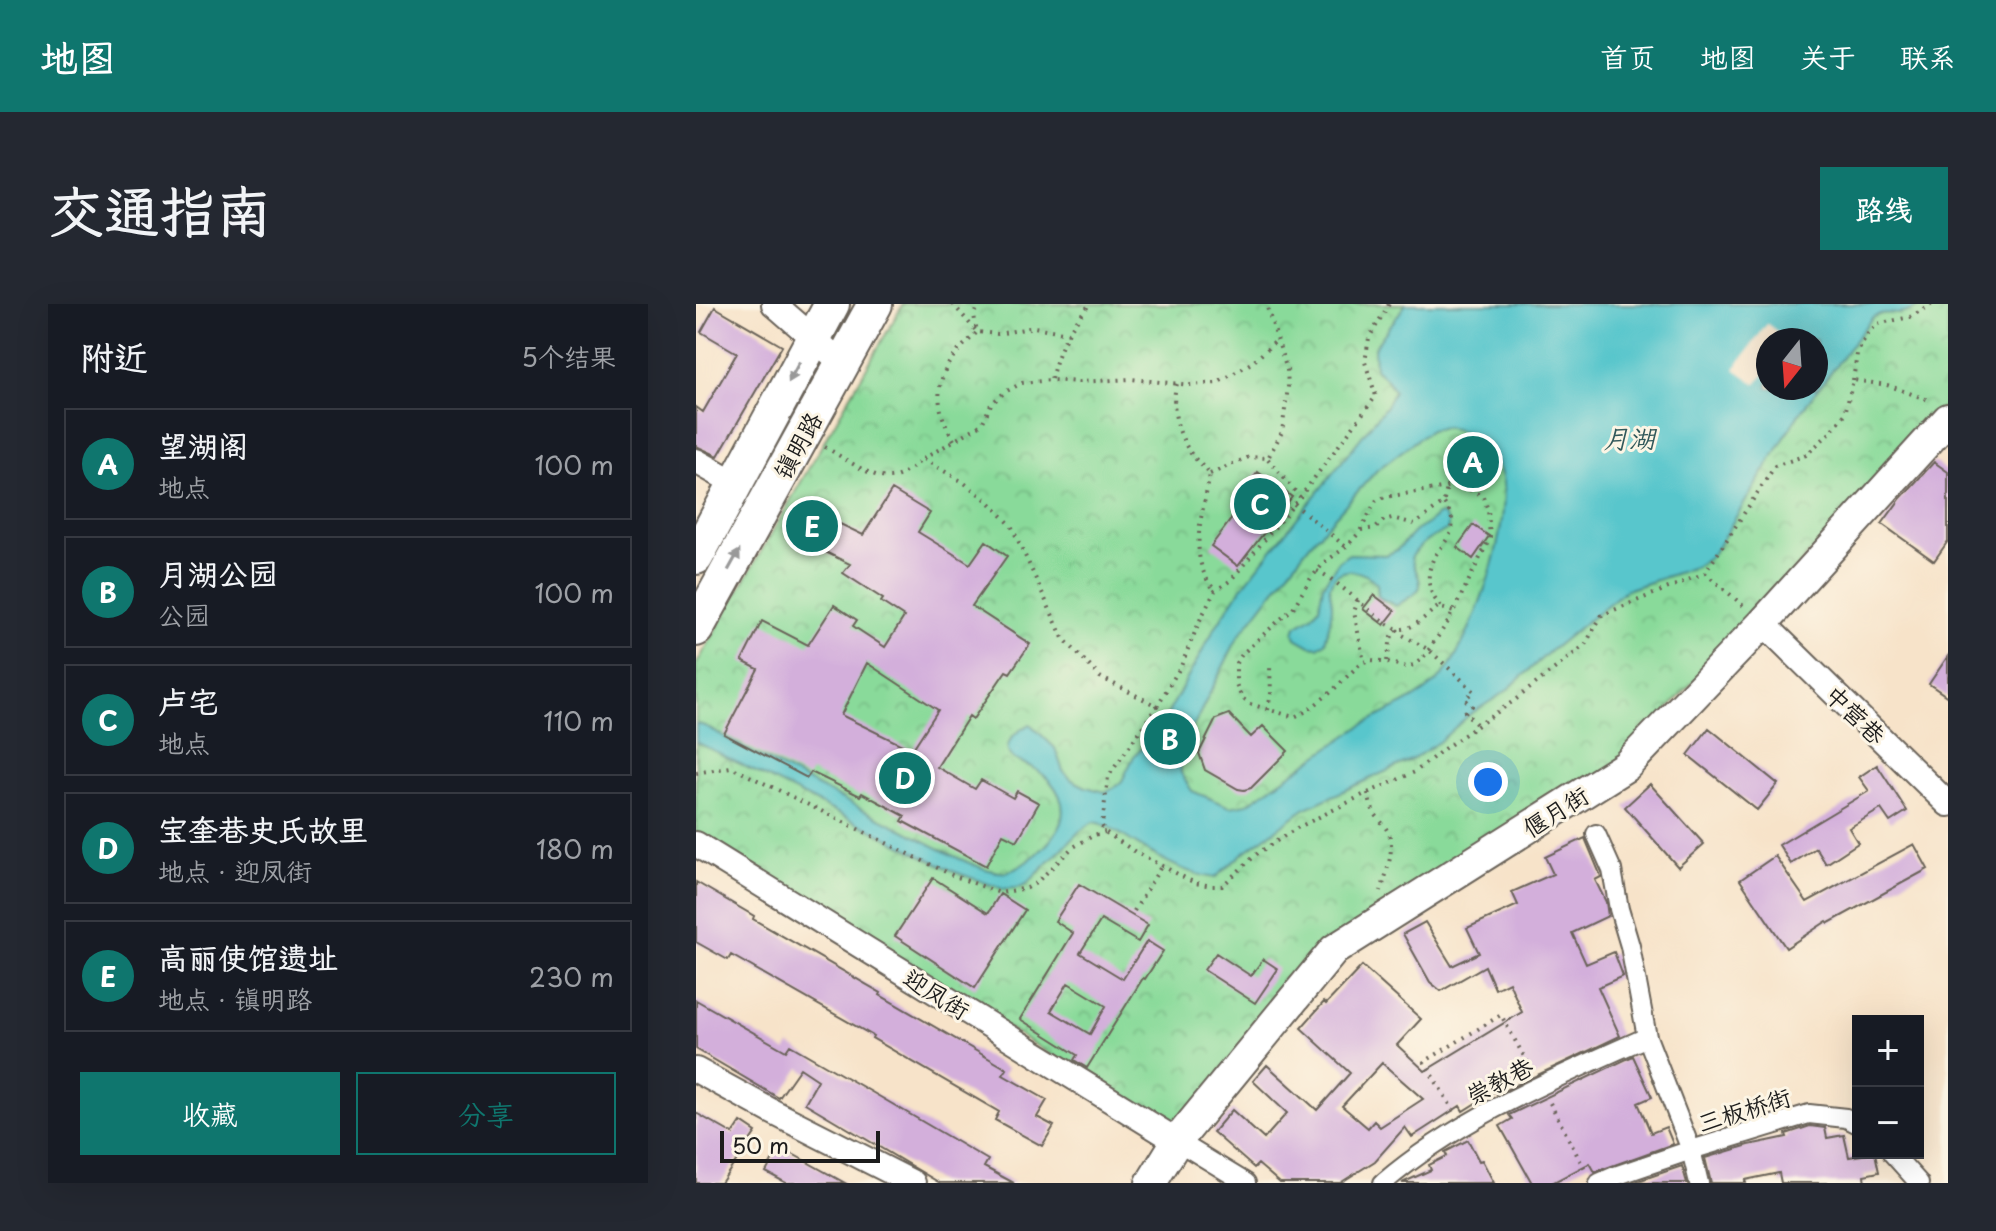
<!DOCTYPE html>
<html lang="zh">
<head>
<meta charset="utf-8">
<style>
  body { margin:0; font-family:"Playpen Sans","LXGW WenKai TC",sans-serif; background:#242831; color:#f1f3f6 }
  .controls { position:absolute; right:24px; bottom:24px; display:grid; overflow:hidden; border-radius:0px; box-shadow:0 8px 32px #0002 }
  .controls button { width:72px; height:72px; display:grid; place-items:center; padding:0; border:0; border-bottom:2px solid #363941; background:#171b24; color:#f1f3f6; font:40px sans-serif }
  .compass { position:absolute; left:1060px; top:24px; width:72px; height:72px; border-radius:50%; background:#171b24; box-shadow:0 8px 32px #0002; rotate:197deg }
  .scale { position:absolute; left:24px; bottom:20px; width:160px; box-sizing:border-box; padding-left:8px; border:4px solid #1c1c1c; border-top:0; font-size:22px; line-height:28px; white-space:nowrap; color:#1c1c1c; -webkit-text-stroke:6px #fcf5e5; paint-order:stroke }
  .you { position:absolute; left:792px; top:478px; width:28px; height:28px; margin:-20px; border:6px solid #fff; border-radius:50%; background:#1a73e8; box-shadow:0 0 0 12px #1a73e833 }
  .badge { display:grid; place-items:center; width:52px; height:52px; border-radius:50%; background:#0f766e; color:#fff; font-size:26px; font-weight:700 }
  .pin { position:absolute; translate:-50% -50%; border:4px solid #fff; box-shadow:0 2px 8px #0006 }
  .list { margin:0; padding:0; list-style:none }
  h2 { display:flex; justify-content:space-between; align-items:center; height:104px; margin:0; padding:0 32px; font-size:34px }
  h2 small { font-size:26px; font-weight:400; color:#9ea1a6 }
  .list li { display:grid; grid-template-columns:52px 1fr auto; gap:24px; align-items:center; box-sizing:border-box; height:112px; margin:0 16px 16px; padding:0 16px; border:2px solid #363941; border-radius:0px }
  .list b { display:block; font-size:30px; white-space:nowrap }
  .list p { margin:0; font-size:26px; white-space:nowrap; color:#9ea1a6 }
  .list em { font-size:26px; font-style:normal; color:#9ea1a6 }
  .actions { display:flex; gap:16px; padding:24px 32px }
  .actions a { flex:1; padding:18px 0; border:2px solid #0f766e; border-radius:0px; text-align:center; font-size:28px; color:#0f766e }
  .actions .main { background:#0f766e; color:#fff }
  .map { position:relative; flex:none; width:1252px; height:879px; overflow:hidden; border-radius:0px }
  header { display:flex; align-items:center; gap:48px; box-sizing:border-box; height:112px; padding:0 40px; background:#0f766e; color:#fff }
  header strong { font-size:38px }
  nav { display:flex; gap:44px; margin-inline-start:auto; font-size:28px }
  .intro { display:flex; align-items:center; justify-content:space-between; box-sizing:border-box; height:192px; padding:0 48px }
  h1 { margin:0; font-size:56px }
  .button { padding:20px 36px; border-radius:0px; background:#0f766e; color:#fff; font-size:28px; font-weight:700 }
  main { display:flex; gap:48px; padding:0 48px }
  aside { flex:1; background:#171b24; border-radius:0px; box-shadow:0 8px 32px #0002 }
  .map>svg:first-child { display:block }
  .park { fill:url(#park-crowns); stroke:#527b5b; stroke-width:2; fill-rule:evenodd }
  .water { fill:#58c6cc; stroke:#3a7174; stroke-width:2; fill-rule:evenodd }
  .pier { fill:#f7e3c9 }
  .building { fill:#d3afdb; fill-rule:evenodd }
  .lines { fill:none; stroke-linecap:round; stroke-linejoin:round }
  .pedestrian-casing { stroke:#696259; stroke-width:22 }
  .minor-casing { stroke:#696259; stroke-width:28 }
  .tertiary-casing { stroke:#696259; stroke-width:34 }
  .secondary-casing { stroke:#696259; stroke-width:38 }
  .path { stroke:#696259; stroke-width:4; stroke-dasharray:2 6; stroke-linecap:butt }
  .pedestrian { stroke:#fff; stroke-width:18 }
  .minor { stroke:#fff; stroke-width:24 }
  .tertiary { stroke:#fff; stroke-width:30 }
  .secondary { stroke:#fff; stroke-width:34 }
  .oneway { fill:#999 }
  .labels { text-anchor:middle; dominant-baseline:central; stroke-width:6; stroke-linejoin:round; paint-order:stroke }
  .street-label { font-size:24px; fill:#1c1c1c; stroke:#fcf5e5 }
  .water-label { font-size:26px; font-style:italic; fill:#31585a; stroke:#fcf5e5 }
</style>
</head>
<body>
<header>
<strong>地图</strong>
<nav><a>首页</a><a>地图</a><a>关于</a><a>联系</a></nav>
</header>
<div class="intro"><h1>交通指南</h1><a class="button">路线</a></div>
<main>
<aside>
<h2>附近<small>5个结果</small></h2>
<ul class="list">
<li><span class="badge">A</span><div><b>望湖阁</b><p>地点</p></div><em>100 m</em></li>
<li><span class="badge">B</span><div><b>月湖公园</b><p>公园</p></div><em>100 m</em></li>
<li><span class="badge">C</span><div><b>卢宅</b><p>地点</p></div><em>110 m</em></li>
<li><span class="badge">D</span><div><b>宝奎巷史氏故里</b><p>地点 · 迎凤街</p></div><em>180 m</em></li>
<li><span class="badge">E</span><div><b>高丽使馆遗址</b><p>地点 · 镇明路</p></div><em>230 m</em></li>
</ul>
<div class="actions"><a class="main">收藏</a><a>分享</a></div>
</aside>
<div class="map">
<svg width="1252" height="879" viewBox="0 0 1252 879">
  <defs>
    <pattern id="park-crowns" width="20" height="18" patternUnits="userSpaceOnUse" patternTransform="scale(2)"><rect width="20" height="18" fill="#89da9a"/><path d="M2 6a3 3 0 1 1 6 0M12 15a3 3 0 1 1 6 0" fill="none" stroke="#76ba84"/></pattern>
  </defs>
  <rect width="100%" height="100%" fill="#fcf5e5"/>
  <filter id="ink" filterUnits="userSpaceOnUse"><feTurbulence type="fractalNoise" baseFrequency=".0125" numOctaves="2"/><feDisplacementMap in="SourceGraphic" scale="16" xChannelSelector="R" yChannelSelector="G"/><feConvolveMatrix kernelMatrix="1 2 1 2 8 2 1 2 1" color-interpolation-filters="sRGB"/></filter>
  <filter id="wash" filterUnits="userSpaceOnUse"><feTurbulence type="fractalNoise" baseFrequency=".006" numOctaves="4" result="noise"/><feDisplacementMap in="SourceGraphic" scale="32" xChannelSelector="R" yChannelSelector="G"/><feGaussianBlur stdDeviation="1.8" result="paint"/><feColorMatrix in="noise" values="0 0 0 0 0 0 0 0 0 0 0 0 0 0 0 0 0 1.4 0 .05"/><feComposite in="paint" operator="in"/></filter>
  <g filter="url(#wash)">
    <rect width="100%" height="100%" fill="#f7e3c9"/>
    <!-- park -->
    <path class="park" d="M207,0H1252V97L925,457L636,642L478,828L0,529V361ZM1072,36H1120V84H1072Z"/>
    <!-- water -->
    <path class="water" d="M710,0H1226C1220,5 1210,9 1202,10C1190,10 1188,7 1176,14L1103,110L1021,244L1014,253L999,263L930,286L853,348L809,388L773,411L744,437L717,455L608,505L546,550L519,574C489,570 462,553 437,538C423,530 413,520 397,518L384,527L331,580L321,584L307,585L259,568L0,438V419L11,423C76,460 143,494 210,527C230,538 290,572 310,568C323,565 331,557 341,550C365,529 378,505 354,477C349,472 342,466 335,463C327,458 313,457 312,446C310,434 325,425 334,420L359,444L367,467L376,476L390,483L409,488L418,484L426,477L438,452L460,431L519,324L544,286L690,102L698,87L692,77L679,65L678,44ZM1072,36H1120V84H1072ZM749,123C757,125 766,126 772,130C786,137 798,153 804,167C821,210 776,339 745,373C725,395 692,406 667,421C628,446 590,474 551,500L534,503L496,487L485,469L484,449L542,333L615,239L681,166L734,126Z
      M747,210L752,219V225C734,235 727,236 715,254C728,287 730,283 700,302L682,293L681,280C670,266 641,259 634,282C633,288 636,294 636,301C636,312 632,327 629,338L622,343L614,342L600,334L598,329L600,322L616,312L623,303L627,281L643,257L653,250L690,251L701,246L719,227L731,220L741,211Z"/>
    <!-- pier -->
    <path class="pier" d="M1071,20L1093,36H1072V65L1060,80L1039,65Z"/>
    <g id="blocks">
      <!-- building -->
      <path class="building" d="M19,3L86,42L22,152L0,142V103L7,108L41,49L5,28Z
        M776,141L793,166L778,176L761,151Z
        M1238,158L1252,168V237L1238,257L1186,220L1205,194Z
        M562,168L596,193L542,262L515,242L542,206L537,201Z
        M196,186L234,209L222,228L274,260L290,237L311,252L276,302L334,340L314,369L310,367L277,415L273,412L241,463L279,485L285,476L317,494L321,487L343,499L321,537L307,530L290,562L206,517L209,512L166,489L164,492L115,468L111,474L28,430L62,365L46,357L66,317L112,341L138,301L161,316L157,322L189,343L208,313L185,298L187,295L147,269L154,260L101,234L115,206L167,231ZM171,359L242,406L216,446L145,411Z
        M777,221L793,232L777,255L761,243Z
        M678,291L699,307L688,321L667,305Z
        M1252,352V393L1233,380Z
        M533,410L555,433L567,422L592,447L555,484L548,486L542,485L509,466L503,449L520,415Z
        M1013,424L1082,480L1061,506L992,451Z
        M1181,461L1211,507L1194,518L1185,505L1153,524L1162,539L1130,560L1120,544L1095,560L1083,541L1173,487L1163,473Z
        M954,480L1008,540L982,563L929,503Z
        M889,534L904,570L905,573L899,576L910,598L912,612L876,629L890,660L918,648L927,672L902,683L924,732L801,790L799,787L767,807L764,802L716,833L709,823L679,857L644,879H584L562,860L558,864L517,828L536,806L568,835L591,809L557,777L571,761L621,806L654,769L605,724L628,698L630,700L666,662L725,715L701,741L729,767L826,708L813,678L799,685L789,662L745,687L734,678L707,630L729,618L756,662L783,649L771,624L822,601L816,588L857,570L849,553ZM686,759L727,795L684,823L678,817L672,824L646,802Z
        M1218,540L1232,565L1133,619L1131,617L1090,644L1044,576L1079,552L1111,598Z
        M237,574L292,609L304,590L329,606L279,684L199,632Z
        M0,578L58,612L57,615L185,689L184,691L311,765L307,771L351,796L341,813L358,822L346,842L299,816L303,808L176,734L177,732L35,651L32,656L0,638Z
        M383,580L452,621L442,638L405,616L384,649L427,675L451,637L467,647L449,675L447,674L391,764L378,756L381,751L324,715L377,629L359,617ZM372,679L410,702L394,730L355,707Z
        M520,649L555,672L567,655L582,665L559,699L508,666Z
        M0,696L90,747L94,741L186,794L292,856L288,863L318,879H244L109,799L122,776L104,764L83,794L0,745Z
        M937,752L956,793L942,799L955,829L970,823L977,840L899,868L894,859L856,879H836L804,822L816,815L813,811Z
        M0,809L37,830L45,818L60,828L25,879H0Z
        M1114,822L1129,824L1131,834L1148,831L1153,853L1179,849L1183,868L1168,871L1169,879H1085L1083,869L1049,876L1050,879H1015L1009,854L1053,841L1091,833L1090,830Z
        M772,836L783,857L786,856L798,879H706L735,866L733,861L751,852L749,848Z
        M84,843L149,879H90L70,868Z
        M986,862L991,879H936Z"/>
    </g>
  </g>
  <g filter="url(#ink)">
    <use href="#blocks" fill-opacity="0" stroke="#696259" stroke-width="2"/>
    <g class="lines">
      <!-- pedestrian casing -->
      <g class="pedestrian-casing">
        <path id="pedestrian" d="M900,530L916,566L923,605L934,642L951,733L995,846L1113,810L1150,814L1162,820
          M481,837L550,879
          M1196,849L1223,879
          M687,879C764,813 860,774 951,733
          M903,879L919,872L995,846L1003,879"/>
      </g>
      <!-- minor casing -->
      <g class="minor-casing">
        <path id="minor" d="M78,0L147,60
          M0,157L39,179
          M1067,319L1252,500
          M0,540L481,837
          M0,766L75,807L217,879"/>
      </g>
      <!-- tertiary casing -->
      <g class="tertiary-casing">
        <path id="tertiary" d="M455,879L481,837L638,646L930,462L1067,319L1252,115"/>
      </g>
      <!-- secondary casing -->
      <g class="secondary-casing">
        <path id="secondary" d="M0,253L136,0
          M0,325L179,0"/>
      </g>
      <!-- path -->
      <path class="path" d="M257,0L281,28L302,30L338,23L372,29
        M355,75C364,41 371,27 394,0
        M1157,76L1161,50L1170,32L1181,20L1214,13L1236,0
        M481,80C474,100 481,127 492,145C497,154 507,162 514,170C509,201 494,241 509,271C511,277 516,282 519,287
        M258,136C240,108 237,79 258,52C265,43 274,36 281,28L278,11L282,0
        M129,143C145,152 175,174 193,174C205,174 218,162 227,155L267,178L293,198L315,221L367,334L404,373L461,402L412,473L406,522L409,528L441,549L499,579L516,582H526L562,549L601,524L667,491L719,468L749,444L819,396L889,341L906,311L1009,269L1079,162L1110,151L1135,128L1149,110L1157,76L1191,81L1235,97
        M227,155L286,120L295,100L309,88L326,79L355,76L383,78L435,75L494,81L521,79L557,58L581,36
        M572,155L604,193
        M514,170L553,153L572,154L586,128L592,83L591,66L570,0
        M758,182L772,185L787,192L792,206L794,234L752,318L727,354L718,361L710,363L687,357L674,356L665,359L634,389L611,407L598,413L554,400L546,394L540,380V359L547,349L597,304L615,274L629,258L650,243L663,229L680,197L689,193Z
        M598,200L650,243
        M665,226L680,224L688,216L696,214L719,220L745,201L748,196L751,184
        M621,267C644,276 688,325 704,325C719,325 730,311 742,303L758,308
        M1009,269L1050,304
        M662,296L658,308L668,358
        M745,302C730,288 729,266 741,249C756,229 764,221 747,198
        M701,326L705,330L733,346L778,387L769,395L776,402L769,408L782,422
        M691,357L695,334L700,325
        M461,402L485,362L504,316L519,287L535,276L604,193L680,92L669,58L673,34L693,0
        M572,406L575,389L574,363
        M0,469L35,463L256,571L304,589L331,584L340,579L376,544L398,531L409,528
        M672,489C673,495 675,502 678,508C682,515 689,521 693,530C699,545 690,571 685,587
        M438,607L466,561
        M854,799L889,866
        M758,807L728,758L805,711L836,767"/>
      <!-- pedestrian -->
      <use href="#pedestrian" class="pedestrian"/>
      <!-- minor -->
      <use href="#minor" class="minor"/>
      <!-- tertiary -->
      <use href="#tertiary" class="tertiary"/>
      <!-- secondary -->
      <use href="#secondary" class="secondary"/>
    </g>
    <!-- one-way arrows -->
    <defs><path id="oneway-solid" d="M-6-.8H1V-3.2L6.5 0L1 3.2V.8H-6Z" transform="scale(2)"/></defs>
    <g class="oneway">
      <use href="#oneway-solid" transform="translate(98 68) rotate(118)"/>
      <use href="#oneway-solid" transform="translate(38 256) rotate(-61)"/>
    </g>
  </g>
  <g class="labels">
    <!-- street labels -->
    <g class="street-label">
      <text transform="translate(101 141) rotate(-61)">镇明路</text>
      <text transform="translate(1160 410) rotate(44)">中营巷</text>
      <text transform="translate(859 507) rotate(-32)">偃月街</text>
      <text transform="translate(241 689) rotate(32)">迎凤街</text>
      <text transform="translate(803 776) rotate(-28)">崇教巷</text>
      <text transform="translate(1048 805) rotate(-17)">三板桥街</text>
    </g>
    <!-- water labels -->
    <g class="water-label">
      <text x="933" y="133">月湖</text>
    </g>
  </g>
</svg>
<div class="controls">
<button>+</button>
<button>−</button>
</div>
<svg class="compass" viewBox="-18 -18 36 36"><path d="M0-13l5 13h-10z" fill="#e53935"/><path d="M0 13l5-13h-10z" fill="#9ea1a6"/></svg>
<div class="scale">50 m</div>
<div class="you"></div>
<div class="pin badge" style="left:777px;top:158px">A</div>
<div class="pin badge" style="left:474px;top:435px">B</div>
<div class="pin badge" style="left:564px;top:200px">C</div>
<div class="pin badge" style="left:209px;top:474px">D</div>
<div class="pin badge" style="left:116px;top:222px">E</div>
</div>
</main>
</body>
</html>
